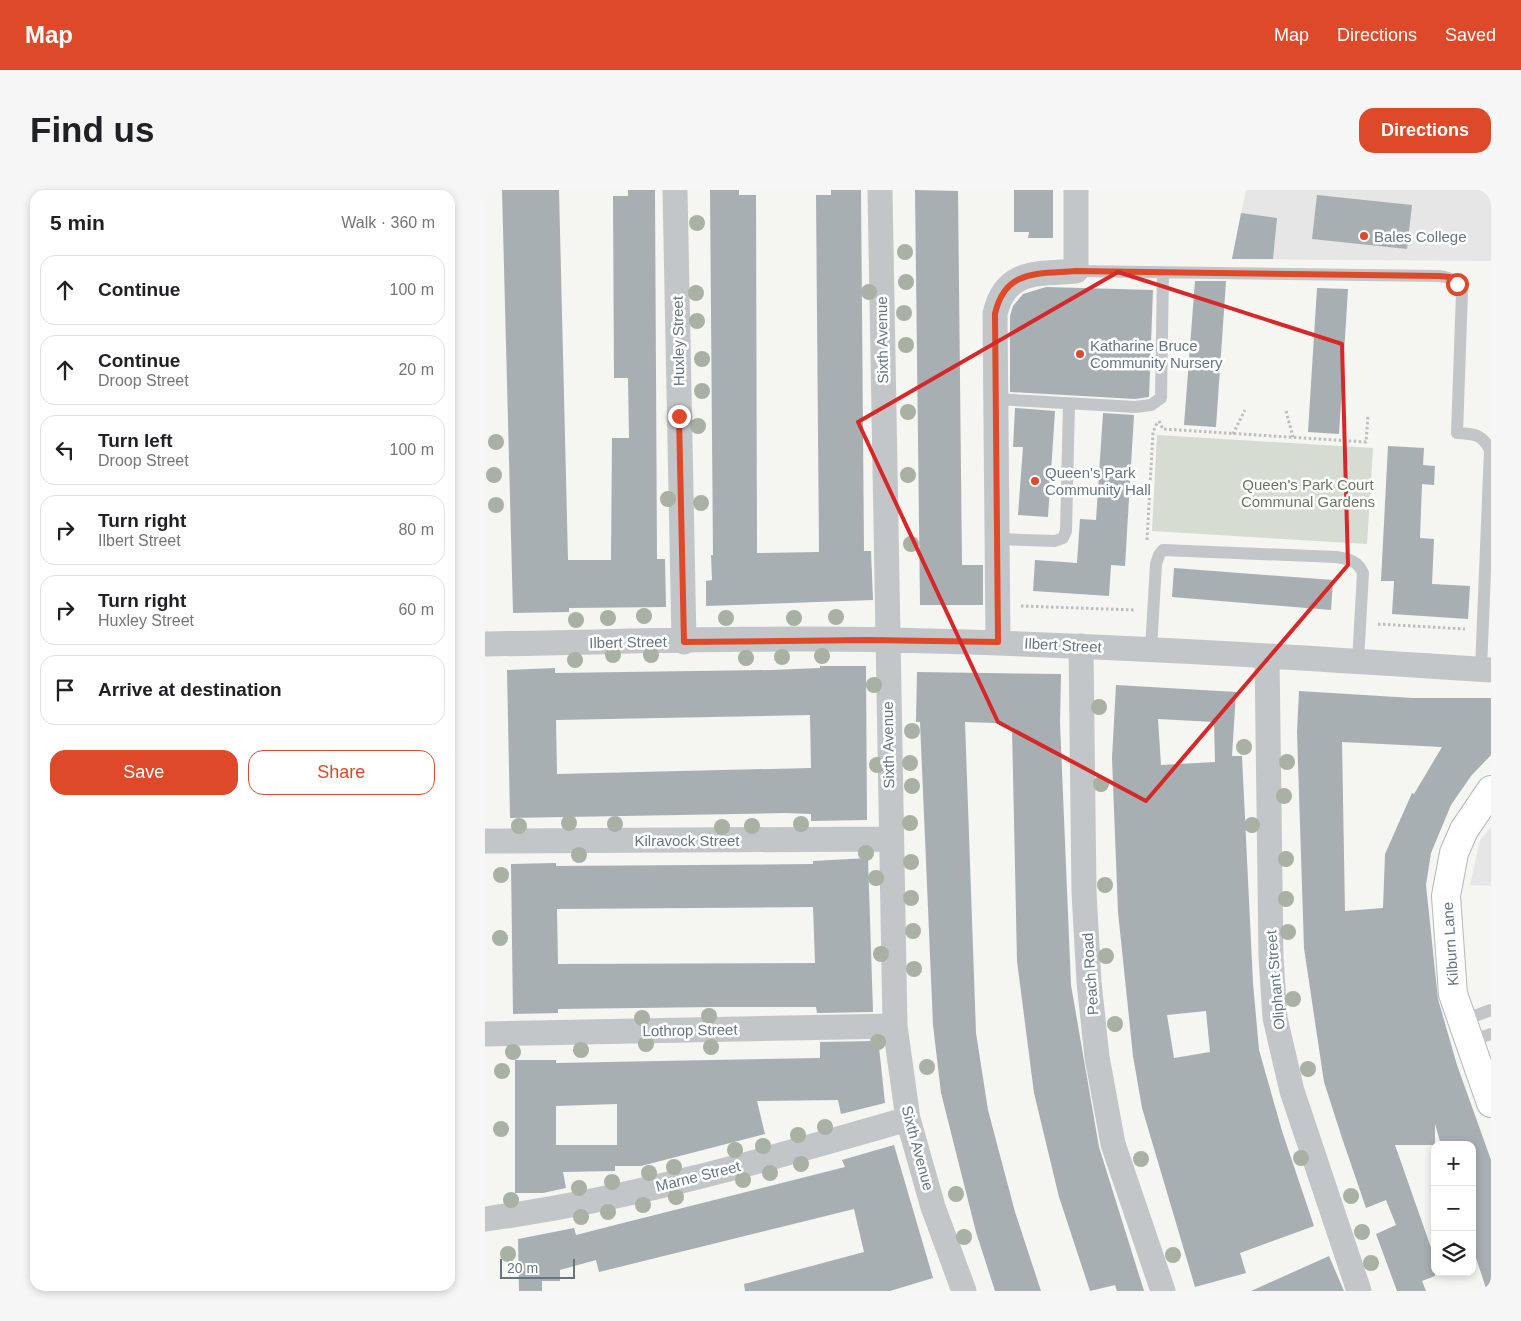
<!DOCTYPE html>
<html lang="en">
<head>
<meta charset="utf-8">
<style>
  body { margin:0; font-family:Helvetica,sans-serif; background:#f6f6f6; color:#202124 }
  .controls { position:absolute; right:15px; bottom:15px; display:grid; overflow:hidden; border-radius:10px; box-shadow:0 2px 8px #0003 }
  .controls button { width:45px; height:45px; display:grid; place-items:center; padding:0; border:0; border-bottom:1px solid #e0e0e0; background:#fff; color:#202124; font:25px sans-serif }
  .scale { position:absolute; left:15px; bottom:12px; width:75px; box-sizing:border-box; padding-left:5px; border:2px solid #657681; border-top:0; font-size:14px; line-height:18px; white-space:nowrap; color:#657681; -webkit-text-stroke:4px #fff; paint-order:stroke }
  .stop { position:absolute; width:15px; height:15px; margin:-11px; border:4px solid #dd4929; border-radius:50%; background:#fff }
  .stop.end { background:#dd4929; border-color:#fff; box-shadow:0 1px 5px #0008 }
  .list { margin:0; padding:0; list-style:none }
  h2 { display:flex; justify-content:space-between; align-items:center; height:65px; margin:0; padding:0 20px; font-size:21px }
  h2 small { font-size:16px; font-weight:400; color:#757577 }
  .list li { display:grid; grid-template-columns:32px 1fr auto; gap:15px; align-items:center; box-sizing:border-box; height:70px; margin:0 10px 10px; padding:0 10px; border:1px solid #e0e0e0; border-radius:15px }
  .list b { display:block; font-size:19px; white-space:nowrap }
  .list p { margin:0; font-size:16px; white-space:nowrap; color:#757577 }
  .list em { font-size:16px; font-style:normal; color:#757577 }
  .actions { display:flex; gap:10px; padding:15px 20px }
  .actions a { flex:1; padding:11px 0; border:1px solid #dd4929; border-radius:15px; text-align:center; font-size:18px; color:#dd4929 }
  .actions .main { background:#dd4929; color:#fff }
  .icon { flex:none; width:28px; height:28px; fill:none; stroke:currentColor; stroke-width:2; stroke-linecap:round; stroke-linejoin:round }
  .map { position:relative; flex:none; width:1006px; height:1101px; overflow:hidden; border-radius:15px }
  header { display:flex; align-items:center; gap:30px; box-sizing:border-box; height:70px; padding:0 25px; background:#dd4929; color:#fff }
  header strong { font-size:24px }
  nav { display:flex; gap:28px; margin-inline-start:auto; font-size:18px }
  .intro { display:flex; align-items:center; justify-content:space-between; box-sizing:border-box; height:120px; padding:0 30px }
  h1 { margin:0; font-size:35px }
  .button { padding:12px 22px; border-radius:15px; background:#dd4929; color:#fff; font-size:18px; font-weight:700 }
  main { display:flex; gap:30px; padding:0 30px }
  aside { flex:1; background:#fff; border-radius:15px; box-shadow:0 2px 8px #0003 }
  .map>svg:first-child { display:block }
  .built { fill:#e5e6e5 }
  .green { fill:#d6dcd2 }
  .building { fill:#a7afb3; fill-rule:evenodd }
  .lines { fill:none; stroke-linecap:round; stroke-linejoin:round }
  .secondary-casing { stroke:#b3b8bb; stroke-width:30 }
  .path { stroke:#bcbec0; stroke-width:3; stroke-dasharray:2.5 2.5; stroke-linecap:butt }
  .service { stroke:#c3c6c9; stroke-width:12 }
  .minor { stroke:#c3c6c9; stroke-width:25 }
  .secondary { stroke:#fff; stroke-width:28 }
  .tree { fill:#a8b1a3 }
  .route { stroke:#dd4929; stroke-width:6 }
  .marked { fill:none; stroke:#d62828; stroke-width:4; stroke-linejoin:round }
  .poi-dot { fill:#dd4929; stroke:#fff; stroke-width:2 }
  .labels { text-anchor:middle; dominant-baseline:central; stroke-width:5; stroke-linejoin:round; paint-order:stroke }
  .poi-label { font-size:15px; fill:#657681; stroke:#fff; text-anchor:start }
  .street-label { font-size:15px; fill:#657681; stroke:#fff }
  .park-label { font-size:15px; fill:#697963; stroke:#fff }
</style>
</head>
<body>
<header>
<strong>Map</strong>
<nav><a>Map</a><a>Directions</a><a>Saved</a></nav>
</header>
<div class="intro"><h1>Find us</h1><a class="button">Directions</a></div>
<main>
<aside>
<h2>5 min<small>Walk · 360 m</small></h2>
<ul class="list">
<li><svg class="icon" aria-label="ahead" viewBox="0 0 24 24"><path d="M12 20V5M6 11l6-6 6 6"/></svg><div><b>Continue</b></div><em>100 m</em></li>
<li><svg class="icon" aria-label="ahead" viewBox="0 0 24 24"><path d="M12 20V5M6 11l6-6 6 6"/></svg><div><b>Continue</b><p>Droop Street</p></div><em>20 m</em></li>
<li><svg class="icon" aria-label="left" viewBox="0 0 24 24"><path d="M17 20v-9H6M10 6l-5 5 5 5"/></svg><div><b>Turn left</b><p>Droop Street</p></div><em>100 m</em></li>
<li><svg class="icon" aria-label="right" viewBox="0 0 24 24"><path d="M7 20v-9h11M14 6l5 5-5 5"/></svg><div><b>Turn right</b><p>Ilbert Street</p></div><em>80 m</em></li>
<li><svg class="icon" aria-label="right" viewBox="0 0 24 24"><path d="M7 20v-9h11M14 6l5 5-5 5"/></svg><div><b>Turn right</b><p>Huxley Street</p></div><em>60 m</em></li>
<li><svg class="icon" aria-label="arrive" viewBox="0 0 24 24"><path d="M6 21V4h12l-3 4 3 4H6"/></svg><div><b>Arrive at destination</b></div></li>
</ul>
<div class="actions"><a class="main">Save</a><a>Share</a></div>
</aside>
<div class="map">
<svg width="1006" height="1101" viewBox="0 0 1006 1101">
  <rect width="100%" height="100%" fill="#f5f5f1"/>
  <!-- built -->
  <path class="built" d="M761,0H1006V71L747,69Z
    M1006,637V696L985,695L995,650Z"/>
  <!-- green -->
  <path class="green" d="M672,245L888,258L882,354L667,341Z"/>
  <!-- building -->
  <path class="building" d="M17,0H74L83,370H126L127,248H144L143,188H129L128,6H143V0H170L172,369H180L181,417L84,418V422L28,423Z
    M225,0H254V5H271L272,363L334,362L331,5H346V0H376L379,361H386L388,410L221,416V391L227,390L226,365H228Z
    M430,0L473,1L477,375H498V415H435Z
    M529,0H568V48H543L544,42H529Z
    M832,5L927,15L922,59L827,49Z
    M756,23L792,28L788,69H747Z
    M710,91H741L731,237L699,235Z
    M561,97L668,100L664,207L650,209L525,202V126L528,116L538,104Z
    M832,98L863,99L854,244L823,242Z
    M530,218L570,221L563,327L533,325L538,257H528Z
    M618,223L649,225L640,376L626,375L624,406L548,401L550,370L592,373L595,329L611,330Z
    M903,256L939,258L938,275L950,276L949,295L937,294L935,348L949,349L947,394L985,396L983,429L907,424L909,391H896Z
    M689,378L848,390L846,420L687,407Z
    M335,476H381L382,630L326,631V624L300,623L25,628L22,480L70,478V483L287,480L335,478ZM325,525L326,578L72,584L71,530Z
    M432,482L576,484L575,533L586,795L614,957L659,1101H632L630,1095L605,1101L574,1007L549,903L532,771L527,537L511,533L480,532L491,843L503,920L530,1022L556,1101H510L491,1042L456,903L448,835L435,532H431Z
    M631,495L751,502L747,566H757L768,793L774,860L797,941L829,1036L755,1063L761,1083L710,1097L657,918L648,866L633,722L627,568ZM673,529L729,532L730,572L676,575ZM721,821L725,862L689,868L682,825Z
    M814,501L928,508H1006V565L986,586L966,615L946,663L941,695L953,809L972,875L1006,970V1100L1002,1101L987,1056V955H956L950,934V955H910L950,1069V1086L937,1091L941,1101H912L891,1044L911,1035L901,1010L881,1018L857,948L839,892L819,758L812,542ZM857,552L957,557L929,604L927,603L900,664L898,718L860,721Z
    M383,668L388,822L332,823L331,817H229L73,819V823L28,824L26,674L71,673V676L328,674V671ZM328,717L330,773L73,774L72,719Z
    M389,851V857H394L400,913L356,924L353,910L272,911L280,944L156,976H130V981L78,982L81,998L58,1003H30V870H71V873L335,868V852ZM132,914V955H71V916Z
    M409,955L448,1088L405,1101H260L259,1094L379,1062L369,1019L114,1082L111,1070L75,1080V1091H57V1101H34L33,1049L89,1038L91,1045L130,1035L360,977L357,970Z
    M844,1066L859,1101H766Z"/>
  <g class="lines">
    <!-- secondary casing -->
    <g class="secondary-casing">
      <path id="secondary" d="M1006,600L979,640L969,663L961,706L968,804L1006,913"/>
    </g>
    <!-- path -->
    <path class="path" d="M801,221L808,247
      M674,231L678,239L881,252L883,226
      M748,244L760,220
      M662,350L668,242L672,233
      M536,416L650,420
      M893,434L980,439"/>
    <!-- service -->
    <path class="service" d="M591,81L954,86C967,87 971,92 977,102L972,243C989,244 997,244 1005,260L996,479
      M510,209L650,217L666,215L676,208L678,82
      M512,349L570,351L578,348L581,341L584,214
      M666,459L671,374L674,365L678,360L851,367C864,369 873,371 878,383L873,471
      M976,831L1006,820
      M983,852L1006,844"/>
    <!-- minor -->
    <path class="minor" d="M190,0L199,452
      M395,0L410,836L423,929L448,1017L479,1101
      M513,452L510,124C520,79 553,84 591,81V0
      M0,454C135,452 270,447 405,450C605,454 806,467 1006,480
      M596,456L599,702L604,792L612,867L628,954L678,1101
      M782,466L786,767L790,828L807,901L874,1101
      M0,651L405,649
      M0,844L410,836
      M0,1029C144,1010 284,969 423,929"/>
    <!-- secondary -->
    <use href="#secondary" class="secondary"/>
  </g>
  <!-- trees -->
  <g class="tree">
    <circle cx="212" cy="33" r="8"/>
    <circle cx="420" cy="62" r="8"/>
    <circle cx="421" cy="92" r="8"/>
    <circle cx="384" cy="102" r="8"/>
    <circle cx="211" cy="103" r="8"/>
    <circle cx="419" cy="123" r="8"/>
    <circle cx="212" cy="131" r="8"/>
    <circle cx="421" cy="155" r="8"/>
    <circle cx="217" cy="169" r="8"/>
    <circle cx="217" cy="201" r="8"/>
    <circle cx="423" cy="222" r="8"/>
    <circle cx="213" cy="236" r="8"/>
    <circle cx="11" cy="252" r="8"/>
    <circle cx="9" cy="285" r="8"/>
    <circle cx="423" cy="285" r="8"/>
    <circle cx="183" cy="309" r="8"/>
    <circle cx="216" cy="313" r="8"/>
    <circle cx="11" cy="315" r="8"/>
    <circle cx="426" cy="354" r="8"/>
    <circle cx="159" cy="426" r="8"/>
    <circle cx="351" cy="427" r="8"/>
    <circle cx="123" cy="428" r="8"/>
    <circle cx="241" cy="428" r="8"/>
    <circle cx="309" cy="428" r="8"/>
    <circle cx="91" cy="430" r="8"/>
    <circle cx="128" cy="465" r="8"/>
    <circle cx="166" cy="465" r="8"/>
    <circle cx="337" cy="466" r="8"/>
    <circle cx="297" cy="467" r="8"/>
    <circle cx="261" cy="468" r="8"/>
    <circle cx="90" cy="470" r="8"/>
    <circle cx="389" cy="495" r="8"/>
    <circle cx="614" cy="517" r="8"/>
    <circle cx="427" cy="541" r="8"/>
    <circle cx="759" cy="557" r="8"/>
    <circle cx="802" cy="572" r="8"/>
    <circle cx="425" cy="573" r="8"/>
    <circle cx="392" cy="575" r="8"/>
    <circle cx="616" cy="594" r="8"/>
    <circle cx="427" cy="596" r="8"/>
    <circle cx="799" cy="606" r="8"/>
    <circle cx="84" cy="633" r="8"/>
    <circle cx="425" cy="633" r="8"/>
    <circle cx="130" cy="634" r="8"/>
    <circle cx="316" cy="634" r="8"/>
    <circle cx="767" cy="635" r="8"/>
    <circle cx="34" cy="636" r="8"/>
    <circle cx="267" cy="636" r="8"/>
    <circle cx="237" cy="637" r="8"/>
    <circle cx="381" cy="663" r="8"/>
    <circle cx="94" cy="665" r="8"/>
    <circle cx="801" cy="669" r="8"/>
    <circle cx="426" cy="672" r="8"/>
    <circle cx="16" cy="685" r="8"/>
    <circle cx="391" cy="688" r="8"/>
    <circle cx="620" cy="695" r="8"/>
    <circle cx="426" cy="708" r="8"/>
    <circle cx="801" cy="709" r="8"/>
    <circle cx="428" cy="741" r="8"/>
    <circle cx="803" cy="742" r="8"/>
    <circle cx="15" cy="748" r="8"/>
    <circle cx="396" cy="764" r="8"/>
    <circle cx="621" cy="766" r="8"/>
    <circle cx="429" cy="779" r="8"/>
    <circle cx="808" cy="809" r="8"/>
    <circle cx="224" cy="826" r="8"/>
    <circle cx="157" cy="828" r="8"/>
    <circle cx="630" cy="834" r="8"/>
    <circle cx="393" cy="852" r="8"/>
    <circle cx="161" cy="854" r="8"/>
    <circle cx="226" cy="857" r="8"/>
    <circle cx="96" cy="860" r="8"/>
    <circle cx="28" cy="862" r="8"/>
    <circle cx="442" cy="877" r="8"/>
    <circle cx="823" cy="879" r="8"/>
    <circle cx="17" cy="881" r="8"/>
    <circle cx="340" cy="937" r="8"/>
    <circle cx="16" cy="939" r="8"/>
    <circle cx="313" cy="945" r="8"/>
    <circle cx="278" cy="956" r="8"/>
    <circle cx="250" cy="960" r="8"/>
    <circle cx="816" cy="968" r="8"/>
    <circle cx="656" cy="969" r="8"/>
    <circle cx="316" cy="974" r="8"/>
    <circle cx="189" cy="977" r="8"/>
    <circle cx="164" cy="983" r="8"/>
    <circle cx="285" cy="983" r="8"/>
    <circle cx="258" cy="990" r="8"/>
    <circle cx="127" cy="992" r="8"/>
    <circle cx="94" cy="998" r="8"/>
    <circle cx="471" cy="1004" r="8"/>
    <circle cx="866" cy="1006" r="8"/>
    <circle cx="191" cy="1007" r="8"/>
    <circle cx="26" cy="1010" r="8"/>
    <circle cx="158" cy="1015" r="8"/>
    <circle cx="123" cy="1022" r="8"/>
    <circle cx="96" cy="1027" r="8"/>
    <circle cx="877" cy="1042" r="8"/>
    <circle cx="479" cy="1047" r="8"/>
    <circle cx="23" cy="1064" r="8"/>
    <circle cx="688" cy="1065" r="8"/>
    <circle cx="886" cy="1073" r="8"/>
  </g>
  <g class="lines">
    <!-- route -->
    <path class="route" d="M194,226L199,452L383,450L513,452L510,124C520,79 553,84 590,81L954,86L965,87L972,94"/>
  </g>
  <!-- marked area -->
  <path class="marked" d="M633,82L857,154L863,375L661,611L513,532L373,232Z"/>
  <!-- markers -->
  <g class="poi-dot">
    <circle cx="879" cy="46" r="5"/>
    <circle cx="595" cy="164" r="5"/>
    <circle cx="550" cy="291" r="5"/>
  </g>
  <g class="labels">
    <!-- poi labels -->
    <g class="poi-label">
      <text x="889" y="46">Bales College</text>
      <text x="605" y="155">Katharine Bruce<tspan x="605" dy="17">Community Nursery</tspan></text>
      <text x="560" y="282">Queen's Park<tspan x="560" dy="17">Community Hall</tspan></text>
    </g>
    <!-- street labels -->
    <g class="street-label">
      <text transform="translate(397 150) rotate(-91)">Sixth Avenue</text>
      <text transform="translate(193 151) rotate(-91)">Huxley Street</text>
      <text transform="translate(143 452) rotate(-1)">Ilbert Street</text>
      <text transform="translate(578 455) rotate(3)">Ilbert Street</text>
      <text transform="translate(403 555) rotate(-91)">Sixth Avenue</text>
      <text x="202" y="650">Kilravock Street</text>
      <text transform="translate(965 754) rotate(-94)">Kilburn Lane</text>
      <text transform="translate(605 784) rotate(-94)">Peach Road</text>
      <text transform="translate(790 790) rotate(-95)">Oliphant Street</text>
      <text transform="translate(205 840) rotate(-1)">Lothrop Street</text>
      <text transform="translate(433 958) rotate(75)">Sixth Avenue</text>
      <text transform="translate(213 986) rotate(-14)">Marne Street</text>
    </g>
    <!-- park labels -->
    <g class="park-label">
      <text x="823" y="294">Queen's Park Court<tspan x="823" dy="17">Communal Gardens</tspan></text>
    </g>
  </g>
</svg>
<div class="controls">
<button>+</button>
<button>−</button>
<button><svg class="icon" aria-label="layers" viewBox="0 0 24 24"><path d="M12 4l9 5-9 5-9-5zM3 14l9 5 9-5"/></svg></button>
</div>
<div class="scale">20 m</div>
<div class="stop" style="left:972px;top:94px"></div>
<div class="stop end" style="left:194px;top:226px"></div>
</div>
</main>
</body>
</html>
